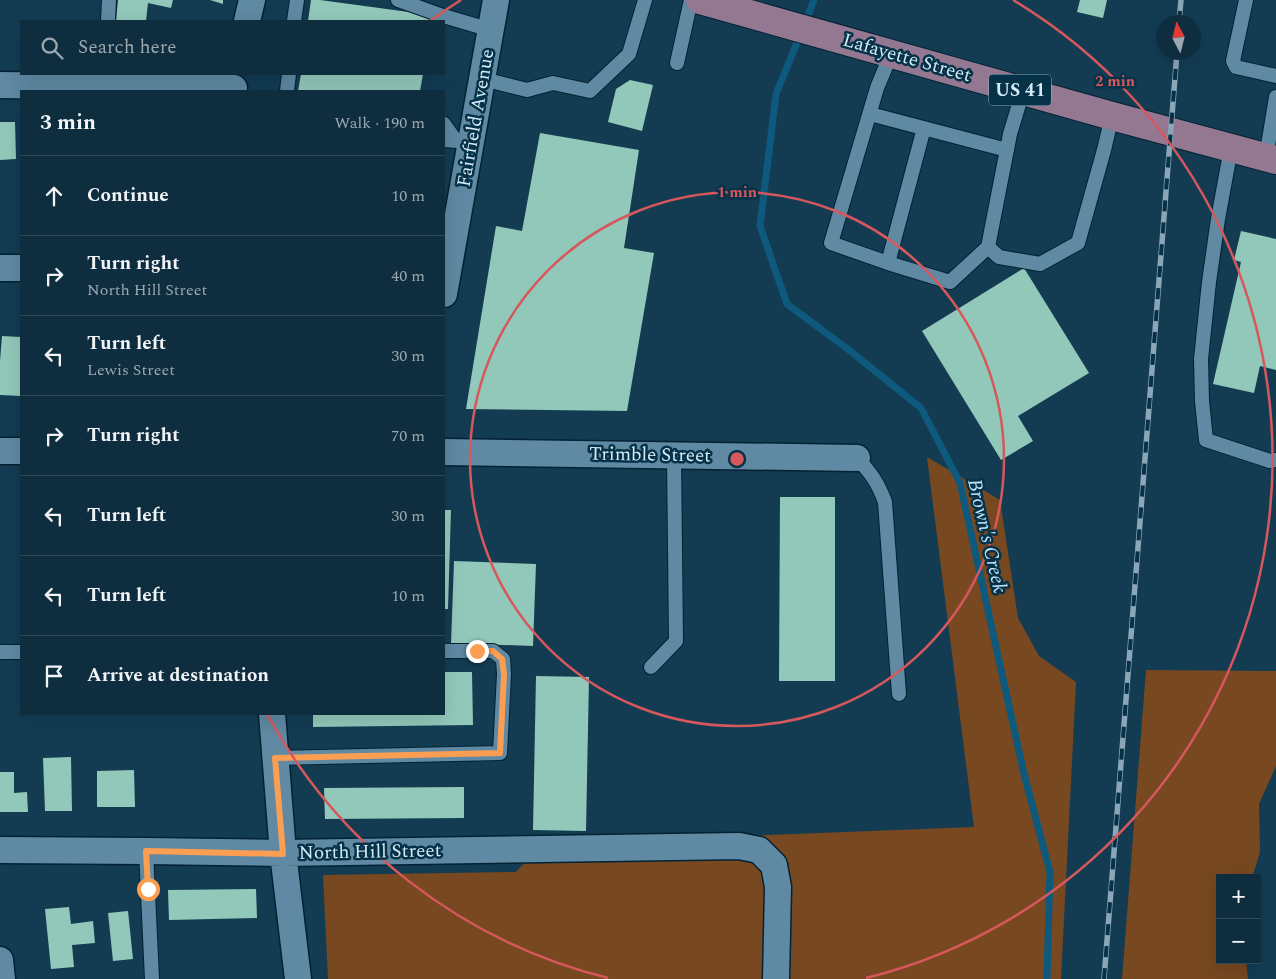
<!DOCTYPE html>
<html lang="en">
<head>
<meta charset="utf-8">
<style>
  body { margin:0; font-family:Spectral,serif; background:#1c3949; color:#f1f3f6 }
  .controls { position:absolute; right:15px; bottom:15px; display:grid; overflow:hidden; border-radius:0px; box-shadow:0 5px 20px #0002 }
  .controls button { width:45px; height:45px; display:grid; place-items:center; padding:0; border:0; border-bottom:1px solid #2e4958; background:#0e2d3e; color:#f1f3f6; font:25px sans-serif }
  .compass { position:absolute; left:1156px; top:15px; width:45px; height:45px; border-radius:50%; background:#0e2d3e; box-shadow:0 5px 20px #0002; rotate:353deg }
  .stop { position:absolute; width:15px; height:15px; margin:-11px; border:4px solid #fc9e52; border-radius:50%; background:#fff }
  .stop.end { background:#fc9e52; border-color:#fff; box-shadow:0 1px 5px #0008 }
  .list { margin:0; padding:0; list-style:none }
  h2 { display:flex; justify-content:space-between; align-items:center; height:65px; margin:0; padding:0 20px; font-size:21px }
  h2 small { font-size:16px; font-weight:400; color:#9ba8b0 }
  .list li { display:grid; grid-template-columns:32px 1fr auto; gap:15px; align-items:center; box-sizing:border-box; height:80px; padding:0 20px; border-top:1px solid #2e4958 }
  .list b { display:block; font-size:19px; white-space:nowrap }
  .list p { margin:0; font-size:16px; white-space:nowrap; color:#9ba8b0 }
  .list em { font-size:16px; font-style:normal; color:#9ba8b0 }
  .icon { flex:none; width:28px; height:28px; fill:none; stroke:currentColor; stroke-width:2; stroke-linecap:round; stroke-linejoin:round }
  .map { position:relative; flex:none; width:1276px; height:979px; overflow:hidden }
  .search { position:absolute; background:#0e2d3e; box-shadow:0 5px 20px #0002; left:20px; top:20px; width:425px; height:55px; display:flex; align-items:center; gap:12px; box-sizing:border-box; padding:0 18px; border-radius:0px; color:#9ba8b0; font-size:19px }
  .panel { position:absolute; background:#0e2d3e; box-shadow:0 5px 20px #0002; left:20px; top:90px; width:425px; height:625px; border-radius:0px }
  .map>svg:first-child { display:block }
  .green { fill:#784820 }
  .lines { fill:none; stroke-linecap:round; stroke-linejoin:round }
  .stream { stroke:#0e597e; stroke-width:7 }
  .building { fill:#92c8ba }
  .service-casing { stroke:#032233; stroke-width:16 }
  .minor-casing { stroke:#032233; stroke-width:29 }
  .primary-casing { stroke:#032233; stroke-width:30 }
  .service { stroke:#6089a3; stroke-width:14 }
  .minor { stroke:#6089a3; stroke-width:26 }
  .primary { stroke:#947892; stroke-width:28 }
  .rail-casing { stroke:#8aa6b8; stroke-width:5.5 }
  .rail { stroke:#063248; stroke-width:4; stroke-dasharray:11; stroke-linecap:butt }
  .route { stroke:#fc9e52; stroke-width:6 }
  .ring { fill:none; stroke:#d6585c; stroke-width:2.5 }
  .labels { text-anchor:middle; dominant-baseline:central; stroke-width:5; stroke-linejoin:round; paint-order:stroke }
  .shield { fill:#063248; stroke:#97b3c3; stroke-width:1 }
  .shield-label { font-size:18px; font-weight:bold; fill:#d5eaf8 }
  .street-label { font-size:19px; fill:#d5eaf8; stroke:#063248 }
  .water-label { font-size:20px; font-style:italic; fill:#c0e3fa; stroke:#063248 }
  .centre { fill:#d6585c; stroke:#063248; stroke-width:2.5 }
  .ring-label { font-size:15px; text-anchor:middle; font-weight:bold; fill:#d6585c; stroke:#063248; stroke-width:5; stroke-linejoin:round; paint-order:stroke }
</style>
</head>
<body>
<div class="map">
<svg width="1276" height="979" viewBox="0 0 1276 979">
  <rect width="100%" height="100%" fill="#133c53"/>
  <!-- green -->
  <path class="green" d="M927,457L1000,500L1018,618L1039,656L1076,682L1061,979H328L323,875L516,872L542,844L974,827Z
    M1146,670L1276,671V766L1259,804L1260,852L1252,878H1220V960H1246L1248,979H1122Z"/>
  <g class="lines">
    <!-- stream -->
    <path class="stream" d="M805,23L814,0
      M801,33L776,94L760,226L787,304L849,350L921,408L960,483L1024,774L1050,872L1047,979"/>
  </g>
  <!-- building -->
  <path class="building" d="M118,0H173L171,8L148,3L146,21H116Z
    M210,0H223V4Z
    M311,0H320L431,15L430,21H308Z
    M1080,0H1107L1103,18L1077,12Z
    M301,74H423L420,91H298Z
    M630,80L653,85L642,131L608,122L616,89Z
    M0,122H15L16,159L0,160Z
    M540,133L639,150L624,248L654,253L627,411L466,409L496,226L522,231Z
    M1241,231L1276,239V370L1260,366L1254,393L1213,384L1241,262L1234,260Z
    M1024,268L1089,373L1018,416L1033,441L1001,460L922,331Z
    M2,336L21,337V396L0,395V361Z
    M780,497H835V681H779Z
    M444,510H451L448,609H444Z
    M454,561L536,564L533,646L451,643Z
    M444,672H472L473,725L313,727V714H444Z
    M536,676L589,677L586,831L533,830Z
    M71,757L72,811H45L43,758Z
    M134,770L135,807H97V771Z
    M0,772H14V793L27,792L28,812H0Z
    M464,787V818L325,819L324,788Z
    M256,889L257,918L169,920L168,890Z
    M69,907L71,924L93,921L95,943L72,945L74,967L51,969L45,909Z
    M128,911L133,959L113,961L108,913Z"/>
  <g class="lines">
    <!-- service casing -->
    <g class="service-casing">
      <path id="service" d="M398,0L440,15L491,30
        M1246,0L1233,61L1236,67L1276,76
        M108,21L109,0
        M294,21L297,0
        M891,54L877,88L831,243L888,263L950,282L988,247
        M677,63L691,0
        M483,79L527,90L553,83L590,91L629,54L645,0
        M287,91L289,74
        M1023,91L1010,134L988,247L999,257L1040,264L1078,243L1104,150L1112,116
        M870,114L1007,150
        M444,124L456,141
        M444,140L471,142
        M1231,148L1218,219L1209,282L1201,359L1202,401L1206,440L1270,461L1276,460
        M1266,158L1276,97
        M888,263L924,128
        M857,458C871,473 878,483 885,502L899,694
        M0,652H21
        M651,667L676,641L674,455
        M275,758L500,753L504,674L503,659L493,651H444
        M146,851L152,979"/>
    </g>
    <!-- minor casing -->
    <g class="minor-casing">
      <path id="minor" d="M247,21L252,0
        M0,85L234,88
        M0,268H21
        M444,294L496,0
        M0,451H21
        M444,452L857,458
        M272,714L283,853L298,979
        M0,850L146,851L283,853L739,846L759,850L774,865L778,887L776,979
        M0,960L2,979"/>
    </g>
    <!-- primary casing -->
    <g class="primary-casing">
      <path id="primary" d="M700,0L1112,116L1276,160"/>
    </g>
    <!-- service -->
    <use href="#service" class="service"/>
    <!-- minor -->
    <use href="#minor" class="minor"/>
    <!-- primary -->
    <use href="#primary" class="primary"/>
    <!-- rail casing -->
    <g class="rail-casing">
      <path id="rail" d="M1179,22L1181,0
        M1104,979L1177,52"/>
    </g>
    <!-- rail -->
    <use href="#rail" class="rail"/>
  </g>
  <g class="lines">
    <!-- route -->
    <path class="route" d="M148,889L146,851L283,854L275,758L500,753L504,674L502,659L493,651H477"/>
  </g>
  <!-- distance rings -->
  <g class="ring">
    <circle cx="737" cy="459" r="267"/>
    <path d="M608 978A535 535 0 0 1 267 714M430 21A535 535 0 0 1 461 0M1013 0A535 535 0 0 1 866 978"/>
  </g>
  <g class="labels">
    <!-- shield labels -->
    <rect class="shield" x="989" y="74.5" width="62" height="31" rx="4"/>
    <g class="shield-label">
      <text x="1020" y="90">US 41</text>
    </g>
    <!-- street labels -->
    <g class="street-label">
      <text transform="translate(907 58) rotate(16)">Lafayette Street</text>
      <text transform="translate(476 118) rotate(-80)">Fairfield Avenue</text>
      <text transform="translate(650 455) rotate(1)">Trimble Street</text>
      <text transform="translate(370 852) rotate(-1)">North Hill Street</text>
    </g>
    <!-- water labels -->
    <g class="water-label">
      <text transform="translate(987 536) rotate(77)">Brown's Creek</text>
    </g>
  </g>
  <circle cx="737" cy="459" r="8" class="centre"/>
  <g class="ring-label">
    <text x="1115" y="86">2 min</text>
    <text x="737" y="197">1 min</text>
  </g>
</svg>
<div class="controls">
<button>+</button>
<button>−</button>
</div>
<svg class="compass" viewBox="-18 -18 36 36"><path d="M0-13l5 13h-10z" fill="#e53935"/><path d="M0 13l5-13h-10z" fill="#9ba8b0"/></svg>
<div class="stop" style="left:148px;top:889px"></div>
<div class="stop end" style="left:477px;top:651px"></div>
<div class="search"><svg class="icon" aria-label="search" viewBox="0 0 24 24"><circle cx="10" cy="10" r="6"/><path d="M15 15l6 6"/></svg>Search here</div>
<section class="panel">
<h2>3 min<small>Walk · 190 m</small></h2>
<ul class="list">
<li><svg class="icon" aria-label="ahead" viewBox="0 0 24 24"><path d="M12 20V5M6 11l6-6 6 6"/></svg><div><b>Continue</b></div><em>10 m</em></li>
<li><svg class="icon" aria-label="right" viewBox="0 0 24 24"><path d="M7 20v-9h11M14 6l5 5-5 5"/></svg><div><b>Turn right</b><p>North Hill Street</p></div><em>40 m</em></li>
<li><svg class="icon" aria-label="left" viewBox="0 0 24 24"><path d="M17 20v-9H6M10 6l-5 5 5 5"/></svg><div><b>Turn left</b><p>Lewis Street</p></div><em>30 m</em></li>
<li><svg class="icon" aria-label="right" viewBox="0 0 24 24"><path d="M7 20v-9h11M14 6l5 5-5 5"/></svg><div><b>Turn right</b></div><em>70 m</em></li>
<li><svg class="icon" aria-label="left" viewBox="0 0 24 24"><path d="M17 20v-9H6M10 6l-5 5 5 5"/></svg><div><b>Turn left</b></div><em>30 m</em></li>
<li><svg class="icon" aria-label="left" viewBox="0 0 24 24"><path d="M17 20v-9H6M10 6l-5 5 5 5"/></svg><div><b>Turn left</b></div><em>10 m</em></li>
<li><svg class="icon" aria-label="arrive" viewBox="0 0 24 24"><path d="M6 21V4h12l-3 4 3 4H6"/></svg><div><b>Arrive at destination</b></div></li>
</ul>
</section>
</div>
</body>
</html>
